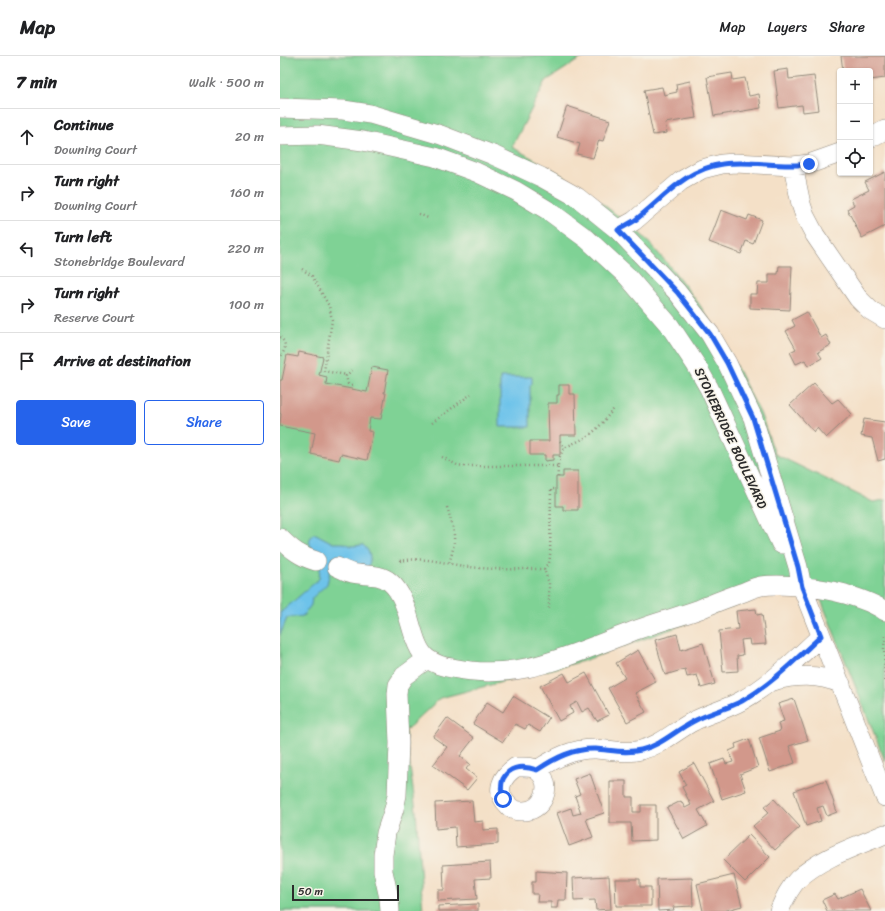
<!DOCTYPE html>
<html lang="en">
<head>
<meta charset="utf-8">
<style>
  body { margin:0; font-family:Sriracha,sans-serif; background:#f6f6f6; color:#202124 }
  .controls { position:absolute; right:12px; top:12px; display:grid; overflow:hidden; border-radius:4px; box-shadow:0 1px 3px #0004 }
  .controls button { width:36px; height:36px; display:grid; place-items:center; padding:0; border:0; border-bottom:1px solid #e0e0e0; background:#fff; color:#202124; font:20px sans-serif }
  .scale { position:absolute; left:12px; bottom:10px; width:107px; box-sizing:border-box; padding-left:4px; border:2px solid #2b2b2b; border-top:0; font-size:11px; line-height:14px; white-space:nowrap; color:#2b2b2b; -webkit-text-stroke:3px #f7f3e8; paint-order:stroke }
  .stop { position:absolute; width:12px; height:12px; margin:-9px; border:3px solid #2563eb; border-radius:50%; background:#fff }
  .stop.end { background:#2563eb; border-color:#fff; box-shadow:0 1px 4px #0008 }
  .list { margin:0; padding:0; list-style:none }
  h2 { display:flex; justify-content:space-between; align-items:center; height:52px; margin:0; padding:0 16px; font-size:17px }
  h2 small { font-size:13px; font-weight:400; color:#757577 }
  .list li { display:grid; grid-template-columns:26px 1fr auto; gap:12px; align-items:center; box-sizing:border-box; height:56px; padding:0 16px; border-top:1px solid #e0e0e0 }
  .list b { display:block; font-size:15px; white-space:nowrap }
  .list p { margin:0; font-size:13px; white-space:nowrap; color:#757577 }
  .list em { font-size:13px; font-style:normal; color:#757577 }
  .actions { display:flex; gap:8px; padding:12px 16px }
  .actions a { flex:1; padding:9px 0; border:1px solid #2563eb; border-radius:4px; text-align:center; font-size:14px; color:#2563eb }
  .actions .main { background:#2563eb; color:#fff }
  .icon { flex:none; width:22px; height:22px; fill:none; stroke:currentColor; stroke-width:2; stroke-linecap:round; stroke-linejoin:round }
  .map { position:relative; flex:none; width:605px; height:855px; overflow:hidden }
  header { display:flex; align-items:center; gap:24px; box-sizing:border-box; height:56px; padding:0 20px; background:#fff; border-bottom:1px solid #e0e0e0 }
  header strong { font-size:19px }
  nav { display:flex; gap:22px; margin-inline-start:auto; font-size:14px }
  main { display:flex }
  aside { flex:1; background:#fff }
  .map>svg:first-child { display:block }
  .green { fill:#7fd295; stroke:#557e60 }
  .water { fill:#6dc3ea; stroke:#4c778a }
  .building { fill:#d2988b }
  .lines { fill:none; stroke-linecap:round; stroke-linejoin:round }
  .minor-casing { stroke:#908679; stroke-width:20 }
  .path { stroke:#908679; stroke-width:2.5; stroke-dasharray:1 3; stroke-linecap:butt }
  .minor { stroke:#fff; stroke-width:19 }
  .route { stroke:#2563eb; stroke-width:5 }
  .labels { text-anchor:middle; dominant-baseline:central; stroke-width:3; stroke-linejoin:round; paint-order:stroke }
  .street-label { font-size:13px; fill:#2b2b2b; stroke:#f7f3e8 }
</style>
</head>
<body>
<header>
<strong>Map</strong>
<nav><a>Map</a><a>Layers</a><a>Share</a></nav>
</header>
<main>
<aside>
<h2>7 min<small>Walk · 500 m</small></h2>
<ul class="list">
<li><svg class="icon" aria-label="ahead" viewBox="0 0 24 24"><path d="M12 20V5M6 11l6-6 6 6"/></svg><div><b>Continue</b><p>Downing Court</p></div><em>20 m</em></li>
<li><svg class="icon" aria-label="right" viewBox="0 0 24 24"><path d="M7 20v-9h11M14 6l5 5-5 5"/></svg><div><b>Turn right</b><p>Downing Court</p></div><em>160 m</em></li>
<li><svg class="icon" aria-label="left" viewBox="0 0 24 24"><path d="M17 20v-9H6M10 6l-5 5 5 5"/></svg><div><b>Turn left</b><p>Stonebridge Boulevard</p></div><em>220 m</em></li>
<li><svg class="icon" aria-label="right" viewBox="0 0 24 24"><path d="M7 20v-9h11M14 6l5 5-5 5"/></svg><div><b>Turn right</b><p>Reserve Court</p></div><em>100 m</em></li>
<li><svg class="icon" aria-label="arrive" viewBox="0 0 24 24"><path d="M6 21V4h12l-3 4 3 4H6"/></svg><div><b>Arrive at destination</b></div></li>
</ul>
<div class="actions"><a class="main">Save</a><a>Share</a></div>
</aside>
<div class="map">
<svg width="605" height="855" viewBox="0 0 605 855">
  <rect width="100%" height="100%" fill="#f7f3e8"/>
  <filter id="ink" filterUnits="userSpaceOnUse"><feTurbulence type="fractalNoise" baseFrequency=".025" numOctaves="2"/><feDisplacementMap in="SourceGraphic" scale="8" xChannelSelector="R" yChannelSelector="G"/><feConvolveMatrix kernelMatrix="1 2 1 2 8 2 1 2 1" color-interpolation-filters="sRGB"/></filter>
  <filter id="wash" filterUnits="userSpaceOnUse"><feTurbulence type="fractalNoise" baseFrequency=".012" numOctaves="4" result="noise"/><feDisplacementMap in="SourceGraphic" scale="16" xChannelSelector="R" yChannelSelector="G"/><feGaussianBlur stdDeviation="0.9" result="paint"/><feColorMatrix in="noise" values="0 0 0 0 0 0 0 0 0 0 0 0 0 0 0 0 0 1.4 0 .05"/><feComposite in="paint" operator="in"/></filter>
  <g filter="url(#wash)">
    <rect width="100%" height="100%" fill="#f4e0c7"/>
    <!-- green -->
    <path class="green" d="M0,0H308L300,3L266,25L232,91L275,115L324,149L363,180L388,208L419,248L442,283L480,357L495,398L593,446L605,444V705L539,539L498,534L303,605L160,642L125,675L136,755L143,855H0Z"/>
    <!-- water -->
    <path class="water" d="M220,321H252V328L250,329V371H220Z
      M33,478H36L53,487H64L72,490L83,489C90,495 92,502 88,511L81,514L53,502L47,528L32,542L31,549L23,560L7,562L0,579V557L39,523C39,518 41,511 40,507C38,497 23,489 33,478Z"/>
    <g id="blocks">
      <!-- building -->
      <path class="building" d="M561,0H605V22L590,24V15H563Z
        M508,13L509,23L534,20L539,54L523,56L522,49L499,52L494,15Z
        M452,17L453,24L465,22L469,40L479,38L481,52L434,60L427,21Z
        M410,25L416,62L385,67L387,77L373,79L364,34L382,31L384,39L397,36L396,28Z
        M287,50L330,64L323,85L319,84L313,102L297,98L300,88L277,81Z
        M605,116V170L582,182L567,153L574,149L571,143L589,134L585,126Z
        M441,154L467,164L469,159L482,164L473,188L466,185L461,198L429,186Z
        M499,210H512L510,254L470,252V238H477L478,227H489V218H498Z
        M527,256L541,282L546,279L551,289L538,296L542,302L528,310L525,304L516,308L510,296L516,293L506,275L515,270L512,264Z
        M19,296L43,301L39,319L47,321L46,328L87,336L92,311L108,314L104,337H106L101,363L90,362L88,375L93,376L87,404L61,398L59,404L31,398L35,377L0,370L1,358L0,357V324H2L7,299L18,301Z
        M534,327L552,347L558,343L572,358L546,382L537,372L534,376L510,349Z
        M279,329H289V338H295L296,379H280V399H273V404L265,405V399H250V385H269L268,347H277V339H279Z
        M584,363L605,366V403L598,405L592,382L581,380Z
        M283,415H298V454H283V450H276V421H283Z
        M476,553L477,559L482,558L486,588L470,589L469,583L461,584L463,599L457,600L458,615L443,616L439,575L458,573L456,555Z
        M397,578L401,594L423,587L435,628L421,632L417,619L407,621L405,613L385,619L375,584Z
        M358,594L376,626L355,637L366,656L347,666L328,632L345,622L336,607Z
        M284,617L289,626L306,617L329,659L317,665L309,652L302,656L297,646L290,650L293,657L279,665L260,630Z
        M233,640L269,662L260,676L248,669L245,673L235,668L223,686L193,668L207,646L223,656Z
        M514,643L528,684L509,690L515,707L490,716L479,682L500,675L498,667L504,665L498,648Z
        M167,662L194,682L180,700L190,708L186,713L197,722L187,734L153,709L167,691L153,681Z
        M469,683L478,711L460,718L466,735L442,743L430,708L444,703L446,708L453,706L449,695L456,692L455,688Z
        M414,707L434,745L418,754L427,770L404,783L387,752L401,745L405,752L411,749L402,731L406,729L399,716Z
        M310,717L324,757L306,763L313,781L289,790L277,757L291,752L293,759L301,757L295,740L300,738L294,723Z
        M546,724L557,756L547,760L543,750L537,752L541,765L526,770L514,735Z
        M330,725H346V741H353V756H361V749H376V784L352,785L351,767H330Z
        M494,743L520,771L495,794L473,770L489,756L484,751Z
        M192,745L194,766L203,765V774L218,773V788L176,791L175,771L156,773L155,747Z
        M469,779L490,801L465,826L443,804Z
        M210,806L211,822L195,823L197,843L158,845V834H164L163,809Z
        M256,815L287,817L286,844H278L277,852H271V846H257L258,838H252V826H256Z
        M454,819L462,850L443,855H423L417,828Z
        M329,820L331,853L316,854L315,844L294,845L293,822Z
        M412,822L413,850L393,851L394,854L378,855L377,823Z
        M335,823H360V831H371V850H336Z
        M580,833L591,855H547L542,844L555,838L558,843Z
        M198,848V855H158V850Z"/>
    </g>
  </g>
  <g filter="url(#ink)">
    <use href="#blocks" fill-opacity="0" stroke="#908679" stroke-width="1"/>
    <g class="lines">
      <!-- minor casing -->
      <g class="minor-casing">
        <path id="minor" d="M0,52L63,54L90,58L161,79L213,99L261,121L297,141L338,174L397,236L430,278L447,307L473,362L518,511L522,531L605,741
          M0,80L37,79L83,85L155,101L196,116L236,135L269,155L307,183L347,220L390,270L416,309L429,332L501,488
          M590,82L605,74
          M513,110L521,148L525,160L535,179L578,242L590,254L605,263
          M338,174L354,165L401,125L422,113L442,108L455,107L513,110L529,108L560,97
          M0,482C11,493 21,501 36,505
          M57,511C62,513 67,516 72,517C85,520 99,517 110,526C132,544 129,590 148,603C155,608 164,611 172,612C238,626 286,600 346,578C370,568 395,562 420,553C433,547 447,542 461,537C467,535 474,531 481,530C504,527 543,532 565,538C578,542 594,547 605,555
          M492,625C515,619 539,617 561,628
          M236,711C243,711 252,710 257,714C275,728 263,757 241,755C236,755 231,753 228,749C214,735 222,720 236,711Z
          M257,714C275,702 294,692 316,693C331,694 346,698 361,694C382,689 396,674 414,665C429,657 447,653 461,645C492,628 516,603 541,580
          M110,855L109,842L103,815V799L106,777L114,753L117,739L119,687L117,638L118,629L124,620L147,603
          M499,855C504,844 509,832 518,823C542,801 575,791 605,778"/>
      </g>
      <!-- path -->
      <path class="path" d="M139,158L148,162
        M22,213L32,220L49,250L52,264L44,315L67,319
        M0,281C8,288 5,294 0,302
        M72,329L68,328L66,320L72,314
        M152,367L191,338
        M280,385L285,392
        M162,401L177,409L184,410H277
        M278,421C277,411 278,394 290,389C298,385 305,383 312,377C321,370 327,360 335,352
        M167,451C175,477 177,481 169,508
        M120,505C145,500 166,508 190,511C214,514 239,513 264,513L269,527V552
        M264,513L269,507L270,501L271,433H276
        M605,580L604,591L605,628"/>
      <!-- minor -->
      <use href="#minor" class="minor"/>
    </g>
  </g>
  <g class="lines" filter="url(#ink)">
    <!-- route -->
    <path class="route" d="M223,743C216,717 234,706 257,714C275,702 294,692 316,693C331,694 346,698 361,694C382,689 396,674 414,665C429,657 447,653 462,645C492,628 516,603 541,580L522,531L518,511L473,362L447,307L430,278L397,236L338,174C343,171 349,168 354,165C383,143 405,113 443,108C472,104 500,112 529,108"/>
  </g>
  <g class="labels">
    <!-- street labels -->
    <g class="street-label">
      <text transform="translate(451 382) rotate(65)">STONEBRIDGE BOULEVARD</text>
    </g>
  </g>
</svg>
<div class="controls">
<button>+</button>
<button>−</button>
<button><svg class="icon" aria-label="locate" viewBox="0 0 24 24"><circle cx="12" cy="12" r="6"/><path d="M12 2v4M12 18v4M2 12h4M18 12h4"/></svg></button>
</div>
<div class="scale">50 m</div>
<div class="stop" style="left:223px;top:743px"></div>
<div class="stop end" style="left:529px;top:108px"></div>
</div>
</main>
</body>
</html>
